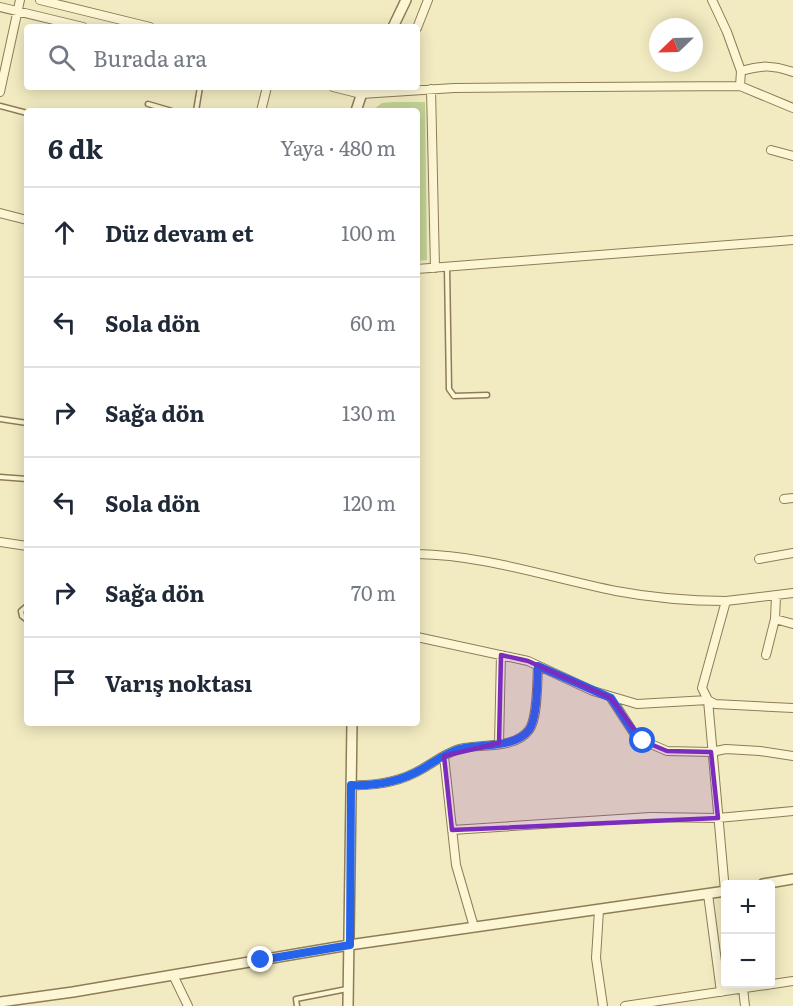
<!DOCTYPE html>
<html lang="tr">
<head>
<meta charset="utf-8">
<style>
  body { margin:0; font-family:Literata,serif; background:#f6f6f7; color:#1f2937 }
  .controls { position:absolute; right:18px; bottom:18px; display:grid; overflow:hidden; border-radius:6px; box-shadow:0 3px 15px #0003 }
  .controls button { width:54px; height:54px; display:grid; place-items:center; padding:0; border:0; border-bottom:2px solid #e0e1e3; background:#fff; color:#1f2937; font:30px sans-serif }
  .compass { position:absolute; left:649px; top:18px; width:54px; height:54px; border-radius:50%; background:#fff; box-shadow:0 3px 15px #0003; rotate:247deg }
  .stop { position:absolute; width:18px; height:18px; margin:-14px; border:4px solid #2563eb; border-radius:50%; background:#fff }
  .stop.end { background:#2563eb; border-color:#fff; box-shadow:0 2px 6px #0008 }
  .list { margin:0; padding:0; list-style:none }
  h2 { display:flex; justify-content:space-between; align-items:center; height:78px; margin:0; padding:0 24px; font-size:26px }
  h2 small { font-size:20px; font-weight:400; color:#747a83 }
  .list li { display:grid; grid-template-columns:39px 1fr auto; gap:18px; align-items:center; box-sizing:border-box; height:90px; padding:0 24px; border-top:2px solid #e0e1e3 }
  .list b { display:block; font-size:22px; white-space:nowrap }
  .list em { font-size:20px; font-style:normal; color:#747a83 }
  .icon { flex:none; width:33px; height:33px; fill:none; stroke:currentColor; stroke-width:2; stroke-linecap:round; stroke-linejoin:round }
  .map { position:relative; flex:none; width:793px; height:1006px; overflow:hidden }
  .search { position:absolute; background:#fff; box-shadow:0 3px 15px #0003; left:24px; top:24px; width:396px; height:66px; display:flex; align-items:center; gap:15px; box-sizing:border-box; padding:0 21px; border-radius:6px; color:#747a83; font-size:22px }
  .panel { position:absolute; background:#fff; box-shadow:0 3px 15px #0003; left:24px; top:108px; width:396px; height:618px; border-radius:6px }
  .map>svg:first-child { display:block }
  .green { fill:#c2d294 }
  .lines { fill:none; stroke-linecap:round; stroke-linejoin:round }
  .service-casing { stroke:#8e7c56; stroke-width:7 }
  .minor-casing { stroke:#8e7c56; stroke-width:10 }
  .tertiary-casing { stroke:#8e7c56; stroke-width:12 }
  .service { stroke:#fcf6d5; stroke-width:4 }
  .minor { stroke:#fcf6d5; stroke-width:8 }
  .tertiary { stroke:#fcf6d5; stroke-width:9 }
  .route { stroke:#2563eb; stroke-width:8 }
  .marked { fill:#7b2cbf; fill-opacity:0.2; stroke:#7b2cbf; stroke-width:4.5; stroke-linejoin:round }
</style>
</head>
<body>
<div class="map">
<svg width="793" height="1006" viewBox="0 0 793 1006">
  <rect width="100%" height="100%" fill="#f2ebc1"/>
  <!-- green -->
  <path class="green" d="M393,102H425L427,260L417,261V111H371L382,103Z"/>
  <g class="lines">
    <!-- service casing -->
    <g class="service-casing">
      <path id="service" d="M148,104L172,111
        M0,106L27,113
        M196,111L200,87
        M447,267L449,389L454,396L487,395
        M0,419L27,423
        M0,477L27,479
        M27,606L21,611L22,616L27,620
        M297,1006L296,999L347,989"/>
    </g>
    <!-- minor casing -->
    <g class="minor-casing">
      <path id="minor" d="M40,0L150,27
        M712,0L727,32L741,71
        M0,7L83,27
        M417,28L428,0
        M793,72C772,65 762,65 741,71L740,86L793,108
        M333,87L361,94L454,88L740,86
        M431,89L435,268
        M0,92L20,0
        M261,111L267,87
        M771,150L793,156
        M0,213L27,220
        M417,269L793,240
        M784,499L793,498
        M0,542L27,546
        M417,554C485,555 550,578 616,591C653,598 689,601 726,601L702,688L708,700L725,891
        M759,559L793,553
        M776,596L775,619L793,624
        M726,601L793,593
        M417,637L528,661L593,691L637,704L708,700L715,704L793,708
        M766,655L775,619
        M611,698L637,738L667,751L711,752L726,749L760,751L793,756
        M499,744L501,655
        M444,756L456,865L474,927
        M351,785C377,786 400,782 422,769C434,762 446,753 459,749C481,743 514,750 529,730C538,718 537,681 538,666
        M452,830L650,817L718,818L793,811
        M708,894L721,992
        M599,910L596,958L603,1006
        M173,975L188,1006
        M743,988L745,1006
        M625,1006L793,981"/>
    </g>
    <!-- tertiary casing -->
    <g class="tertiary-casing">
      <path id="tertiary" d="M393,27L406,0
        M356,111L364,87
        M763,884L793,879
        M0,1002L73,992L349,945L726,891
        M348,1006L352,723"/>
    </g>
    <!-- service -->
    <use href="#service" class="service"/>
    <!-- minor -->
    <use href="#minor" class="minor"/>
    <!-- tertiary -->
    <use href="#tertiary" class="tertiary"/>
  </g>
  <g class="lines">
    <!-- route -->
    <path class="route" d="M261,960L350,945L351,785C377,786 400,782 422,769C434,762 446,753 459,749C481,743 514,749 529,730C538,717 537,681 538,666L611,698L637,738L643,741"/>
  </g>
  <!-- marked area -->
  <path class="marked" d="M501,655L528,661L611,698L643,741L667,751L711,752L718,818L452,830L444,756L499,743Z"/>
</svg>
<div class="controls">
<button>+</button>
<button>−</button>
</div>
<svg class="compass" viewBox="-18 -18 36 36"><path d="M0-13l5 13h-10z" fill="#e53935"/><path d="M0 13l5-13h-10z" fill="#747a83"/></svg>
<div class="stop" style="left:643px;top:741px"></div>
<div class="stop end" style="left:261px;top:960px"></div>
<div class="search"><svg class="icon" aria-label="search" viewBox="0 0 24 24"><circle cx="10" cy="10" r="6"/><path d="M15 15l6 6"/></svg>Burada ara</div>
<section class="panel">
<h2>6 dk<small>Yaya · 480 m</small></h2>
<ul class="list">
<li><svg class="icon" aria-label="ahead" viewBox="0 0 24 24"><path d="M12 20V5M6 11l6-6 6 6"/></svg><div><b>Düz devam et</b></div><em>100 m</em></li>
<li><svg class="icon" aria-label="left" viewBox="0 0 24 24"><path d="M17 20v-9H6M10 6l-5 5 5 5"/></svg><div><b>Sola dön</b></div><em>60 m</em></li>
<li><svg class="icon" aria-label="right" viewBox="0 0 24 24"><path d="M7 20v-9h11M14 6l5 5-5 5"/></svg><div><b>Sağa dön</b></div><em>130 m</em></li>
<li><svg class="icon" aria-label="left" viewBox="0 0 24 24"><path d="M17 20v-9H6M10 6l-5 5 5 5"/></svg><div><b>Sola dön</b></div><em>120 m</em></li>
<li><svg class="icon" aria-label="right" viewBox="0 0 24 24"><path d="M7 20v-9h11M14 6l5 5-5 5"/></svg><div><b>Sağa dön</b></div><em>70 m</em></li>
<li><svg class="icon" aria-label="arrive" viewBox="0 0 24 24"><path d="M6 21V4h12l-3 4 3 4H6"/></svg><div><b>Varış noktası</b></div></li>
</ul>
</section>
</div>
</body>
</html>
